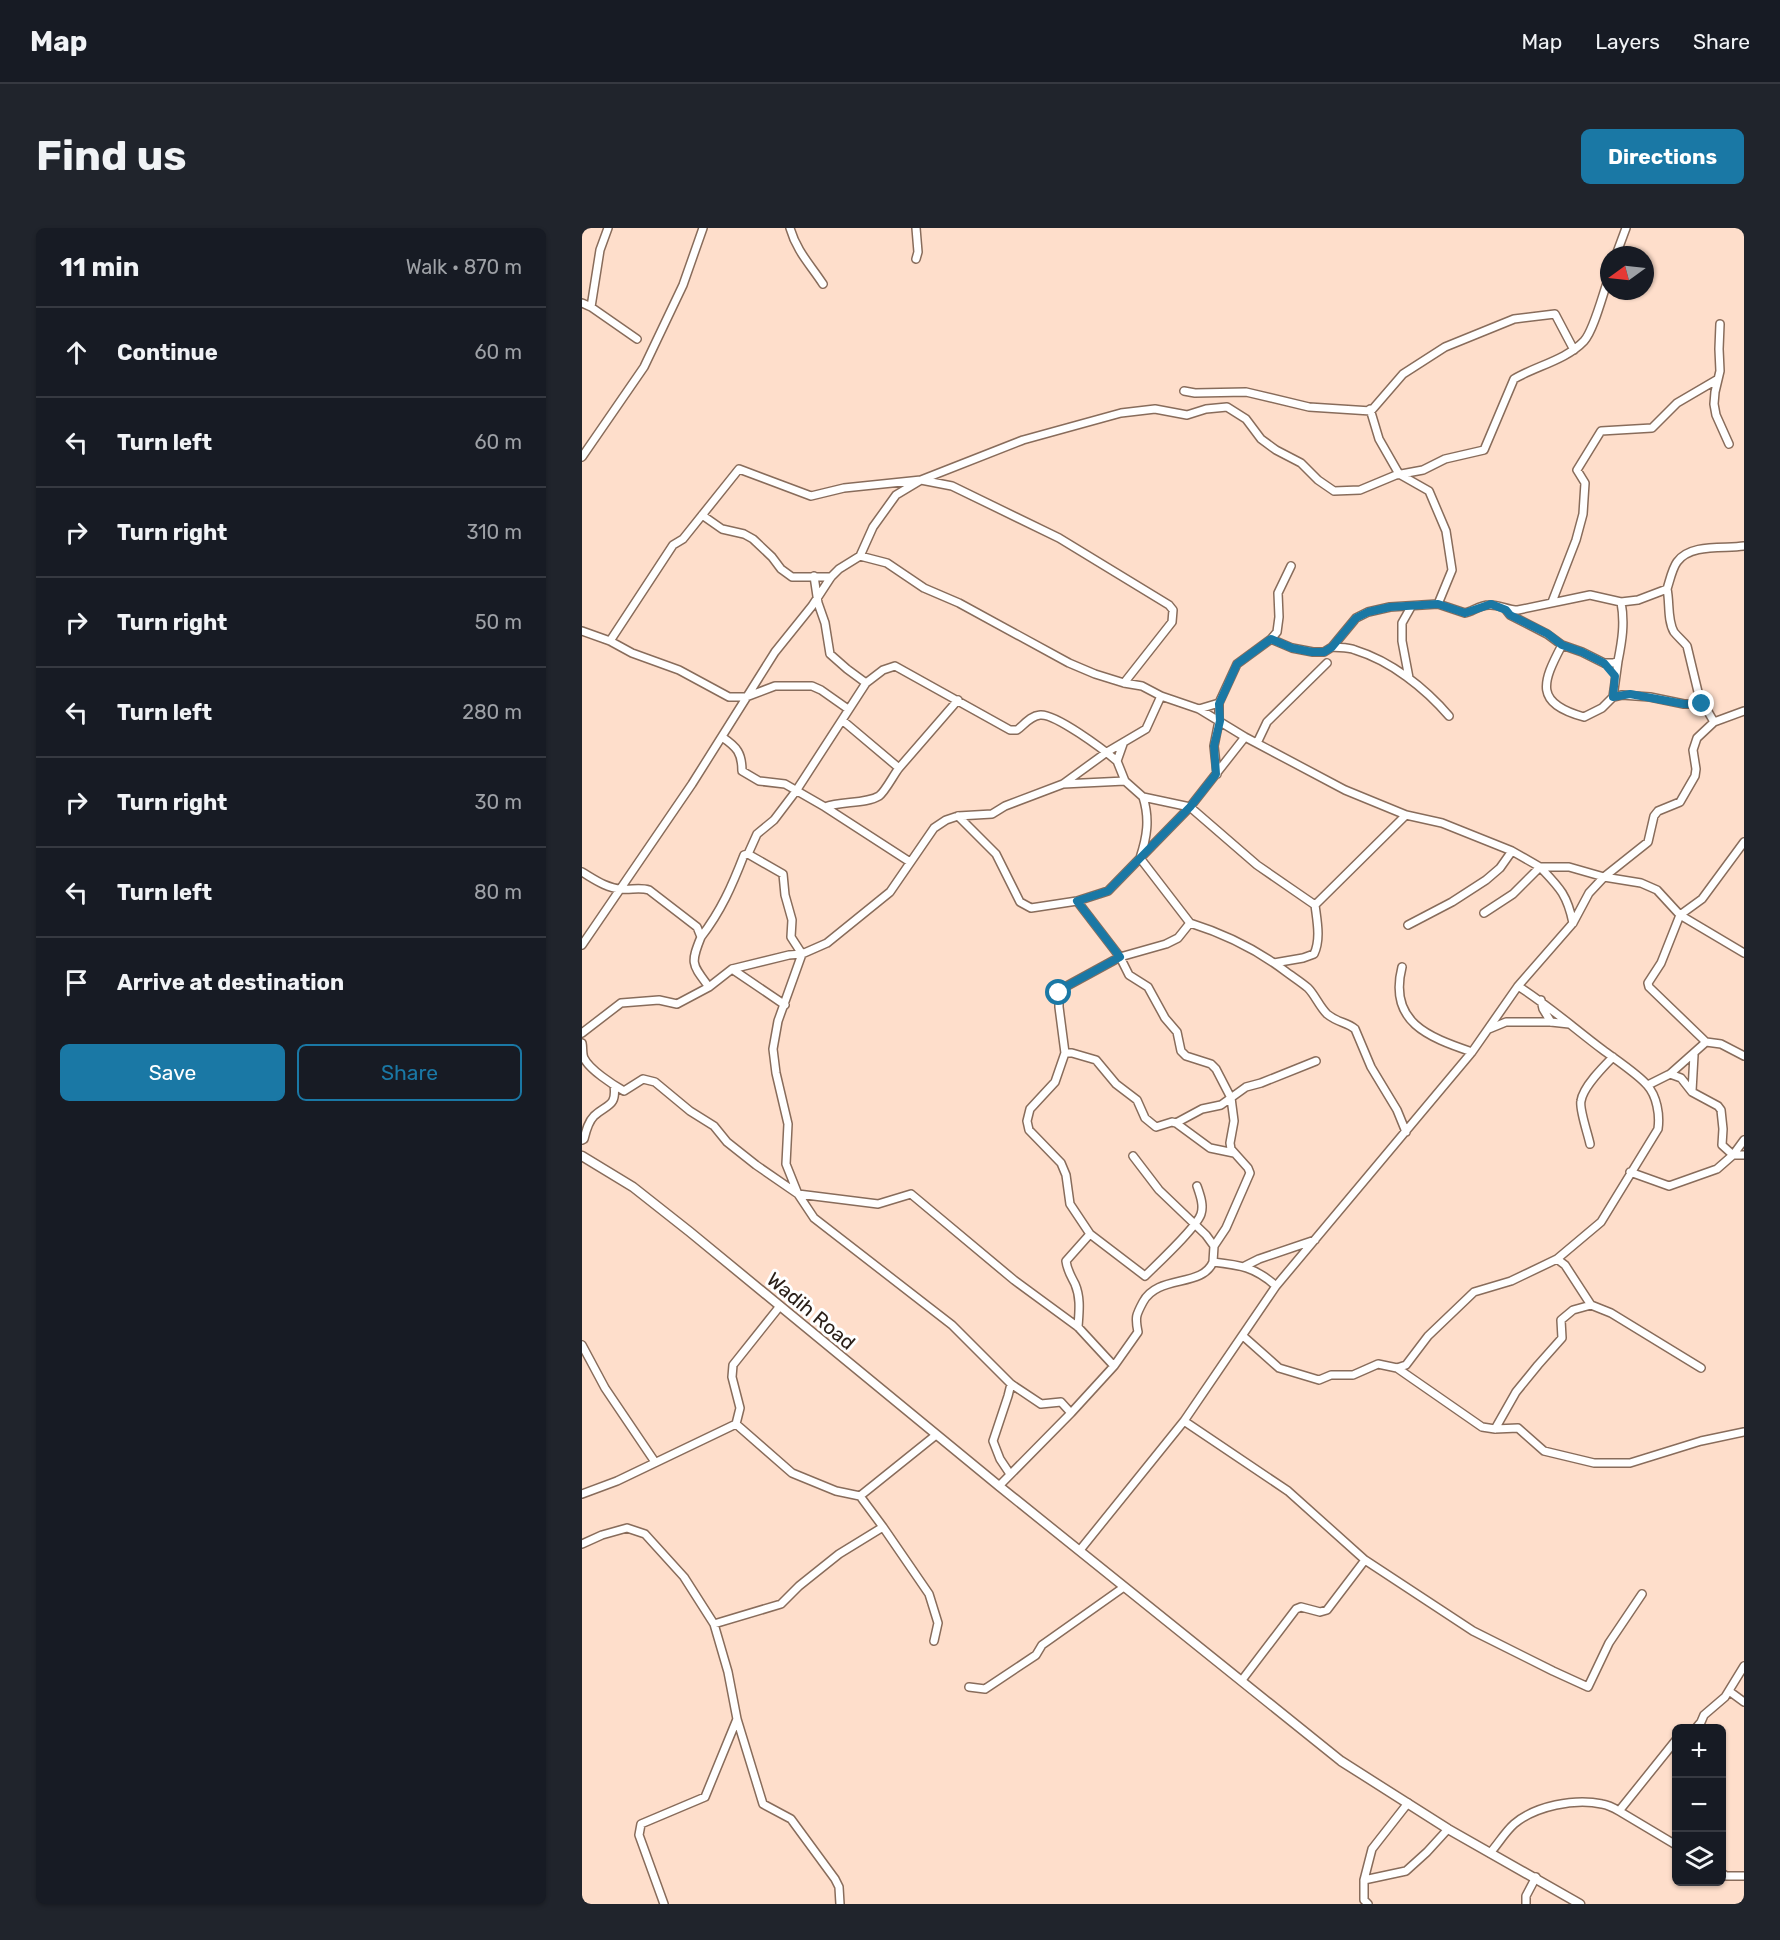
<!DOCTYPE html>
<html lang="en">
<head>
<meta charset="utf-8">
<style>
  body { margin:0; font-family:Rubik,sans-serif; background:#20242c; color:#f1f3f6 }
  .controls { position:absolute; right:18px; bottom:18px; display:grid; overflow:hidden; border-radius:9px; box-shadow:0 2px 4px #0004 }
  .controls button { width:54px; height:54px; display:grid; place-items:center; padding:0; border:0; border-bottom:2px solid #363941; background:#171b24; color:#f1f3f6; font:30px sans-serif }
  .compass { position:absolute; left:1018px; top:18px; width:54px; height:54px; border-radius:50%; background:#171b24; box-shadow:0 2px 4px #0004; rotate:255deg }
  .stop { position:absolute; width:18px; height:18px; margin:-14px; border:4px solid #1a78a5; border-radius:50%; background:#fff }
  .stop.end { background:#1a78a5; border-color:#fff; box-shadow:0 2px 6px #0008 }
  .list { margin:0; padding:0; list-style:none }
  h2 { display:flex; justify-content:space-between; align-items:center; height:78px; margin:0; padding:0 24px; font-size:26px }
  h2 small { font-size:20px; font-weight:400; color:#9ea1a6 }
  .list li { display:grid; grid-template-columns:39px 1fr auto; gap:18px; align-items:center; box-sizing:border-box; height:90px; padding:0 24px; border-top:2px solid #363941 }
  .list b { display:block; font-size:22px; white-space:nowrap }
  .list em { font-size:20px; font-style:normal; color:#9ea1a6 }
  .actions { display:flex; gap:12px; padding:18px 24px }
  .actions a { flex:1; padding:14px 0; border:2px solid #1a78a5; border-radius:9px; text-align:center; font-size:21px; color:#1a78a5 }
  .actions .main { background:#1a78a5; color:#fff }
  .icon { flex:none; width:33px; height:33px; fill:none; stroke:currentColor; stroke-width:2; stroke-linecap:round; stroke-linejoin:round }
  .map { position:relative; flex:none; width:1162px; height:1676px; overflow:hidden; border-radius:9px }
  header { display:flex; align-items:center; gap:36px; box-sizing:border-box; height:84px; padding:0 30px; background:#171b24; border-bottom:2px solid #363941 }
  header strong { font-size:28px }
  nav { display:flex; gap:33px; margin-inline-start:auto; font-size:21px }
  .intro { display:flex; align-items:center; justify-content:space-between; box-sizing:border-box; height:144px; padding:0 36px }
  h1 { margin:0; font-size:42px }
  .button { padding:15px 27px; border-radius:9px; background:#1a78a5; color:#fff; font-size:21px; font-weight:700 }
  main { display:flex; gap:36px; padding:0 36px }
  aside { flex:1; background:#171b24; border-radius:9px; box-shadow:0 2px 4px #0004 }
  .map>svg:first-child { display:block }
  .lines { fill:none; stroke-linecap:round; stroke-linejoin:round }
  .minor-casing { stroke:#886c5b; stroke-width:10 }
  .tertiary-casing { stroke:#886c5b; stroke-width:11 }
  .minor { stroke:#fff; stroke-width:7 }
  .tertiary { stroke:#fff; stroke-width:8 }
  .route { stroke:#1a78a5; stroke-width:8 }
  .labels { text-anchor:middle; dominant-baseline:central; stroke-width:6; stroke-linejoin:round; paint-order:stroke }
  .street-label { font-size:20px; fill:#291e17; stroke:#fff }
</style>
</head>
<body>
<header>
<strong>Map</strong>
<nav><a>Map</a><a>Layers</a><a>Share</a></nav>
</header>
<div class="intro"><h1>Find us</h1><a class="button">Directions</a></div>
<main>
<aside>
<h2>11 min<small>Walk · 870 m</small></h2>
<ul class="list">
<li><svg class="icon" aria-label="ahead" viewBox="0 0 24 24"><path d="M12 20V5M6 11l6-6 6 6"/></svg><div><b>Continue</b></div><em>60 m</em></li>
<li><svg class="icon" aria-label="left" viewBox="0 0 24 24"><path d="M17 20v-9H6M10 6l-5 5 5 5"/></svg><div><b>Turn left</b></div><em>60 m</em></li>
<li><svg class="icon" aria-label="right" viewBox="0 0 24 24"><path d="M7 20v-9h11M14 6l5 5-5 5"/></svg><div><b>Turn right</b></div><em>310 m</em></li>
<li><svg class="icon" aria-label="right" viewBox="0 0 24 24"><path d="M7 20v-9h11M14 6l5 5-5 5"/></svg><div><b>Turn right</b></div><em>50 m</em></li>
<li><svg class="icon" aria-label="left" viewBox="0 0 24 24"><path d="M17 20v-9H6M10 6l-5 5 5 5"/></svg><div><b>Turn left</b></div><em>280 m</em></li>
<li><svg class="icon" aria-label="right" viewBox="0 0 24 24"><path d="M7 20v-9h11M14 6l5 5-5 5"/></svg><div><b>Turn right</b></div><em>30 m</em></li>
<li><svg class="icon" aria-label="left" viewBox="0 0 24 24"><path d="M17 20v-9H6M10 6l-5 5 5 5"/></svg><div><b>Turn left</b></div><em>80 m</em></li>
<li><svg class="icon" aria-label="arrive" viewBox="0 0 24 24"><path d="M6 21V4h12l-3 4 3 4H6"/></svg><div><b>Arrive at destination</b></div></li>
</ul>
<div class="actions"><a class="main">Save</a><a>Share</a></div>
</aside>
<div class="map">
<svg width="1162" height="1676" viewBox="0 0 1162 1676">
  <rect width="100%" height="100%" fill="#fedecb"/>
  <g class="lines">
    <!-- minor casing -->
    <g class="minor-casing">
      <path id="minor" d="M208,0C215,24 228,36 241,56
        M334,0L336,24L334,31
        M1034,27L1044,0
        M0,75L9,79L55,111
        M9,79L18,22L26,0
        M1138,96L1137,121L1138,143L1133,164L1132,176L1134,187L1147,216
        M602,163L613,165L664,164L727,179L789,183L821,146L863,119L932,91L973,86L992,122
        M788,181L797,211L817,246L847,263L864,303L870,342L856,376
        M0,229L62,139L101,57L121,0
        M120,287L140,301L162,306L171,311L190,329L199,341L210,349H249
        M278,328L305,335L342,360L377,375L487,435L513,446L542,455L560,458L579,468L617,481L663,509L763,562L824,587L860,595L930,623L958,639H987L1022,649L1059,655L1075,662L1098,687L1162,725
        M232,348L236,375L243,395L248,426L265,441L284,455
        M1085,361C1088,374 1085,392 1092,404C1096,409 1101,413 1105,418L1117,468L1132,494
        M970,374L994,312L1001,286L1003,255L995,242L1019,203L1070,200L1095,175L1136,151
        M924,382L928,387L965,406L980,417L1000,424L1022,435H1032L1036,433C1040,413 1043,395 1039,374
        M0,403L28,413L50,425L97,442L147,469H164L193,458H230L239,462L266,481
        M689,411L710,420L731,424H742L750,419L774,390L786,384L808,379L856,376L883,385C891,383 898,377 907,377C916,376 925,382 936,382L1008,367L1039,374L1056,372L1085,361C1088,352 1090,341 1095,334C1108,315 1143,321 1162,318
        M28,413L91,317L101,311L157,241L229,268L262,260L339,252L370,258L477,310L587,377L591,382L590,394L542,455
        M980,417C960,455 952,475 1002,489L1020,480L1031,469L1040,467L1068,469L1102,476H1120
        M750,419C757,420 766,419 773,422C809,433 843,460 867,488
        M827,450L820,413V395L829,379
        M1031,469L1036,433
        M617,481L637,475L655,436L689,411L695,404L697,389L696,365L709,338
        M140,509C155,519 160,525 160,543L177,553L203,556L243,579L328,634
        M675,515L685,494L745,435
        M541,516L535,533L543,553
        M317,540L376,472
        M635,546L632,518L637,493V475
        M481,556L543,553L561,569L608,579L675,637L733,677C735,693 739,711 732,726L721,730L692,735
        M561,569C568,591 565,609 558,630L608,695
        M243,579C259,573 284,576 297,568C303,564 312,546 317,540L260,492
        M376,588L414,626L438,674L449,680L495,673L526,663L608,579L663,509
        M166,626L201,646L203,667L210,692L209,709L220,726L196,793L191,821L194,845L206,896L204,936L216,966L232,990L370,1097L429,1156L459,1176L479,1174L489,1185
        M0,644C12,651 24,660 39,661C49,662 58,659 67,662L115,699L119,709C108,736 110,736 127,759
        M495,673L538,729L547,747L566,759L583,790L595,804L599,823L604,828L629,836L634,841L649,870L652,893L648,915L649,921L666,940L668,945L644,1000L632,1018
        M733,677L824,587
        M902,685L931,666L958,639C977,659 985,666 991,695
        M826,697L870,674L904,652L918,640L930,623
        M119,709C139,683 150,658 162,627L166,626L175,606L192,592L214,563L284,455L301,442L313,438L428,502H435C442,497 448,488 458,487C473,485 522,522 535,533
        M0,717L110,556L193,424L230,378L249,349L257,341L278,328L291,299L314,267L339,252L441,212L539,185L573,181L605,187L624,181L645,179L664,191L679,211L694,222L719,235L736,252L752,263L778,262L814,247L841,242L863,231L902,222L932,151C954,138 984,132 1002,113C1012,102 1021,65 1027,49
        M820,739C806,794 846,809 890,824
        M150,741L203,777
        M959,772L961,781L969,794
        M907,801L924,794H969L987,796
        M0,805L39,775L77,772L95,776L127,759L150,741L207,727L220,726L245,715L308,664L352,600L364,592L376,588L410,586L423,578L481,556L525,524L564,501L579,468
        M1124,814L1139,816L1162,828
        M0,815C1,819 0,826 2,830C7,841 31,857 42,863L61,851L73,854L108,883L132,898L145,914L174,937L216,966L296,976L329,966L432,1052L496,1099L532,1138
        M483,825H490L514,832L534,856L555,872L563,890L574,899L590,894L594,895L628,920L652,925
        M1088,846L1099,850L1110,864L1136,878L1139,882L1141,901L1140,917L1151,927H1162
        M1066,857L1088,846L1124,814L1067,759L1066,755L1079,735L1098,687L1120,671L1162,614
        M1110,863L1112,827
        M594,895L620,881L639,877L664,859L679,855L734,833
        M0,912L2,911C4,903 6,894 12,888C25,876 35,879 32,857
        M1008,916C1006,906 997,881 999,873C1001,859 1021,839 1031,829
        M551,928L577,962L624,1007L632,1018L631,1034
        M1048,944L1087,958L1135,941L1151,927L1162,912
        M615,958C618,967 622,977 619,986C615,999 575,1036 563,1048L508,1006L488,976L484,947L479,935L447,902L445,893L448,881L473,854L483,825L477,779V765L483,759L538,729L584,716L596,710L608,695C643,706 674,721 703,743C711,749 719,754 726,760C733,767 737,778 745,786C756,795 765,794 773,801L789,839L815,882L824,904
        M975,1031L983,1037L1009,1077L1029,1085L1119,1140
        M663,1038L677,1031L733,1012
        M496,1099C497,1084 499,1070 493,1056C489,1048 485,1042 484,1033L508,1006
        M661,1108L697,1140L737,1152L749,1147H771L796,1136L815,1140L824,1137L846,1108L892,1064L929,1053L975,1031L1019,994L1076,901C1078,887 1075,868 1065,857C1057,847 1033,831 1021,822C993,801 966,777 936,758
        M0,1117L23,1160L73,1234
        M815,1140L900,1199L913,1201L936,1200L962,1223L1012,1235H1048L1119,1213L1162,1204
        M602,1193L706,1263L783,1332L891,1403L971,1443L1006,1459L1027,1415L1060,1366
        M913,1201L934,1164L956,1137L980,1110L979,1092L991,1082L1009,1077
        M428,1246L418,1231L411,1213L426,1168L429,1156
        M417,1258L489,1185L532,1138L556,1104C553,1089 554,1087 561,1074C576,1046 620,1060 631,1034C658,1037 673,1039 694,1058
        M0,1266L35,1253L154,1196L158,1180L150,1149L151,1137L198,1078
        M278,1268L354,1207
        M301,1299L347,1366L356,1395L352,1413
        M0,1316L20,1307L45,1300L63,1306L102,1349L132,1396L146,1444L155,1491L181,1576L209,1591L253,1651L257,1659L258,1676
        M498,1322L602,1193L694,1058L890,824L936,758L991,695L1007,665L1022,649L1066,614L1072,588L1076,583L1098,574L1113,548L1114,541L1111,522L1115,510L1132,494L1162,483
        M132,1396L199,1376L217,1358L257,1326L301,1299L278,1268L254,1263L210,1245L154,1196
        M660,1452L714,1381L719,1379L738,1384L745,1382L783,1332
        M387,1459L403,1461L454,1427L460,1417L542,1359
        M1147,1463L1162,1474
        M1114,1500L1119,1494L1122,1487L1143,1469L1162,1438
        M1037,1583L1094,1617
        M908,1625C916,1616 923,1604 932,1596C953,1578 993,1570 1020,1576C1026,1577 1032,1580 1037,1583L1094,1512
        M1140,1645L1144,1648H1162
        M782,1652L790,1621L826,1575
        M82,1676L57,1607L59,1596L123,1569L155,1491
        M786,1676L782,1672V1652L824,1643L845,1624L866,1601
        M944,1676V1668L954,1649"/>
    </g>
    <!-- tertiary casing -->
    <g class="tertiary-casing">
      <path id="tertiary" d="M0,928L51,959L108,1004L417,1258L759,1533L866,1601L998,1676"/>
    </g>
    <!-- minor -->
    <use href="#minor" class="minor"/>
    <!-- tertiary -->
    <use href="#tertiary" class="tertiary"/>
  </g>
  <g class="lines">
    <!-- route -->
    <path class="route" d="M477,765L483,759L538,729L495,673L526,663L608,579L634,546L632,518L638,493L637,476L655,436L689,411L710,420L730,424H742L750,419L774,390L786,384L808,379L856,376L883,385L909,376L924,382L928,387L966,406L980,417L1000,424L1022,435L1033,448L1031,469L1048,466L1102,476H1120"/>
  </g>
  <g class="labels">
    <!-- street labels -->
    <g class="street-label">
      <text transform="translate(229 1083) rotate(40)">Wadih Road</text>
    </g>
  </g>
</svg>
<div class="controls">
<button>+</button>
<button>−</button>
<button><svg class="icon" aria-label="layers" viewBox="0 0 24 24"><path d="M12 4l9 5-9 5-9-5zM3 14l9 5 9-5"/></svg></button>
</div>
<svg class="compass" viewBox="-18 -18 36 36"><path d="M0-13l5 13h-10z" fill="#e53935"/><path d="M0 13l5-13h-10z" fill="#9ea1a6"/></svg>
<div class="stop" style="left:477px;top:765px"></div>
<div class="stop end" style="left:1120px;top:476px"></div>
</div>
</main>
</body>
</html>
